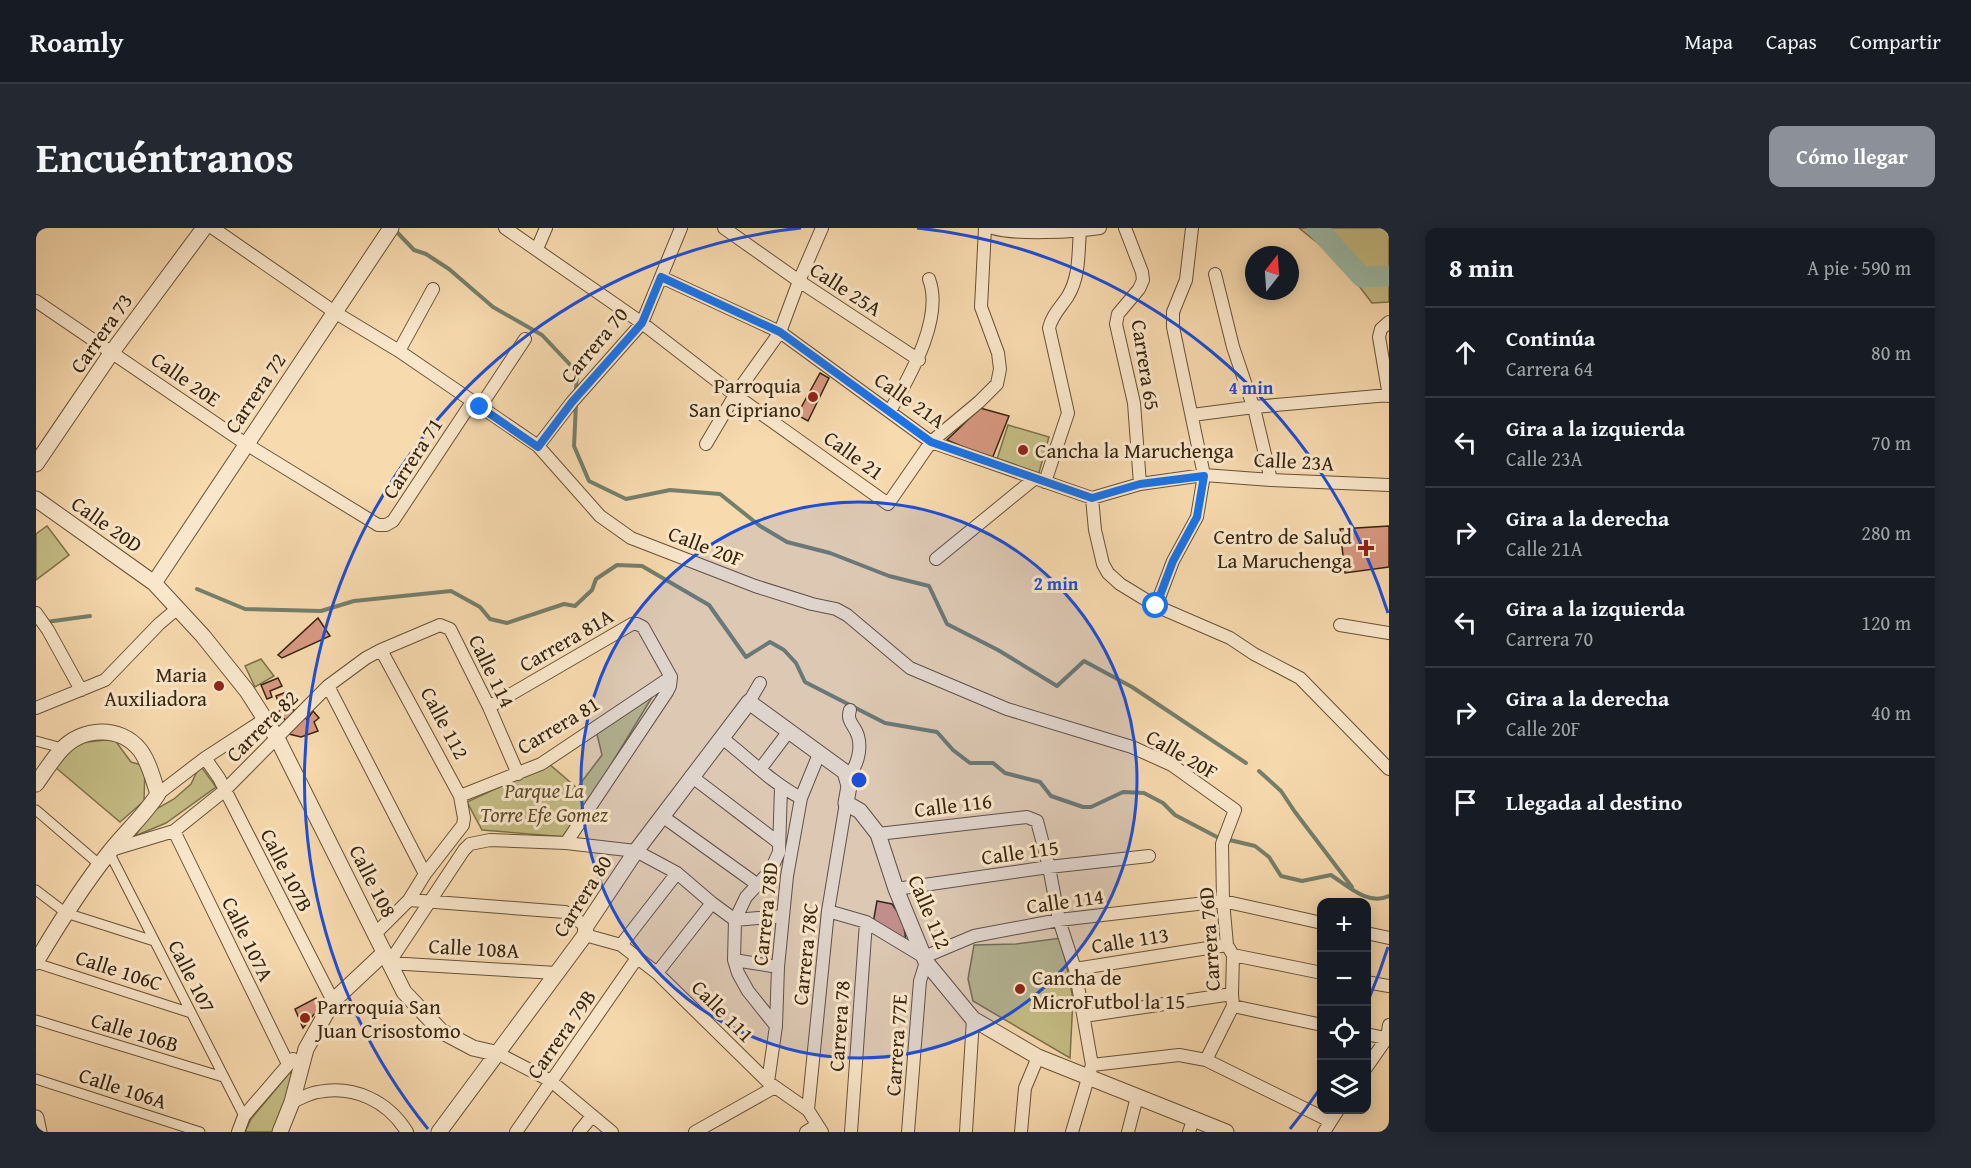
<!DOCTYPE html>
<html lang="es">
<head>
<meta charset="utf-8">
<style>
  body { margin:0; font-family:"Gentium Book Plus",serif; background:#242831; color:#f1f3f6 }
  .controls { position:absolute; right:18px; bottom:18px; display:grid; overflow:hidden; border-radius:12px; box-shadow:0 3px 15px #0003 }
  .controls button { width:54px; height:54px; display:grid; place-items:center; padding:0; border:0; border-bottom:2px solid #363941; background:#171b24; color:#f1f3f6; font:30px sans-serif }
  .compass { position:absolute; left:1209px; top:18px; width:54px; height:54px; border-radius:50%; background:#171b24; box-shadow:0 3px 15px #0003; rotate:17deg }
  .stop { position:absolute; width:18px; height:18px; margin:-14px; border:4px solid #1a73e8; border-radius:50%; background:#fff }
  .stop.end { background:#1a73e8; border-color:#fff; box-shadow:0 2px 6px #0008 }
  .list { margin:0; padding:0; list-style:none }
  h2 { display:flex; justify-content:space-between; align-items:center; height:78px; margin:0; padding:0 24px; font-size:26px }
  h2 small { font-size:20px; font-weight:400; color:#9ea1a6 }
  .list li { display:grid; grid-template-columns:39px 1fr auto; gap:18px; align-items:center; box-sizing:border-box; height:90px; padding:0 24px; border-top:2px solid #363941 }
  .list b { display:block; font-size:22px; white-space:nowrap }
  .list p { margin:0; font-size:20px; white-space:nowrap; color:#9ea1a6 }
  .list em { font-size:20px; font-style:normal; color:#9ea1a6 }
  .icon { flex:none; width:33px; height:33px; fill:none; stroke:currentColor; stroke-width:2; stroke-linecap:round; stroke-linejoin:round }
  .map { position:relative; flex:none; width:1353px; height:904px; overflow:hidden; border-radius:12px }
  header { display:flex; align-items:center; gap:36px; box-sizing:border-box; height:84px; padding:0 30px; background:#171b24; border-bottom:2px solid #363941 }
  header strong { font-size:28px }
  nav { display:flex; gap:33px; margin-inline-start:auto; font-size:21px }
  .intro { display:flex; align-items:center; justify-content:space-between; box-sizing:border-box; height:144px; padding:0 36px }
  h1 { margin:0; font-size:42px }
  .button { padding:15px 27px; border-radius:12px; background:#8c9099; color:#fff; font-size:21px; font-weight:700 }
  main { display:flex; gap:36px; padding:0 36px }
  aside { flex:1; background:#171b24; border-radius:12px; box-shadow:0 3px 15px #0003 }
  .map>svg:first-child { display:block }
  .green { fill:#c5bd85; stroke:#7e714a; stroke-width:1.5 }
  .lines { fill:none; stroke-linecap:round; stroke-linejoin:round }
  .stream { stroke:#747f6b; stroke-width:4 }
  .river { stroke:#9dbba9; stroke-width:21 }
  .building { fill:#d89882; stroke:#37250f; stroke-width:1.5 }
  .pedestrian-casing { stroke:#675237; stroke-width:11 }
  .minor-casing { stroke:#675237; stroke-width:14 }
  .tertiary-casing { stroke:#675237; stroke-width:17 }
  .pedestrian { stroke:#fae7cb; stroke-width:9 }
  .minor { stroke:#fae7cb; stroke-width:12 }
  .tertiary { stroke:#fae7cb; stroke-width:15 }
  .route { stroke:#1a73e8; stroke-width:8 }
  .ring { fill:none; stroke:#1d4ed8; stroke-width:3 }
  .poi-dot { fill:#8f2418; stroke:#fae7cb; stroke-width:2 }
  .labels { text-anchor:middle; dominant-baseline:central; stroke-width:6; stroke-linejoin:round; paint-order:stroke }
  .street-label { font-size:21px; fill:#37250f; stroke:#fae7cb }
  .poi-label { font-size:21px; fill:#37250f; stroke:#fae7cb; text-anchor:end }
  .park-label { font-size:21px; font-style:italic; fill:#5a4b2c; stroke:#fae7cb }
  .centre { fill:#1d4ed8; stroke:#fae7cb; stroke-width:3 }
  .ring-label { font-size:18px; text-anchor:middle; font-weight:bold; fill:#1d4ed8; stroke:#fae7cb; stroke-width:6; stroke-linejoin:round; paint-order:stroke }
</style>
</head>
<body>
<header>
<strong>Roamly</strong>
<nav><a>Mapa</a><a>Capas</a><a>Compartir</a></nav>
</header>
<div class="intro"><h1>Encuéntranos</h1><a class="button">Cómo llegar</a></div>
<main>
<div class="map">
<svg width="1353" height="904" viewBox="0 0 1353 904">
  <rect width="100%" height="100%" fill="#f8daaf"/>
  <filter id="stains"><feTurbulence type="fractalNoise" baseFrequency=".00333" numOctaves="4"/><feColorMatrix values="0 0 0 0 .2 0 0 0 0 .09 0 0 0 0 .02 0 0 0 .5 -.17"/></filter>
  <radialGradient id="worn" r=".72"><stop offset=".6" stop-color="#630" stop-opacity="0"/><stop offset="1" stop-color="#630" stop-opacity=".3"/></radialGradient>
  <!-- green -->
  <path class="green" d="M1263,0H1353V74L1336,75L1303,32Z
    M972,197L1013,209L1002,248L960,234Z
    M11,298L33,327L0,352V306Z
    M225,431L238,448L219,459L209,438Z
    M621,461L531,609L446,602L431,574L513,536L541,560L566,527L560,502Z
    M78,511L95,534L109,538L108,573L84,594L19,539L42,515Z
    M164,537L180,559L130,595L99,608L115,584L138,571L155,556Z
    M1025,710L1037,771L1034,830L937,773L932,751L938,717L980,716Z
    M255,843C257,864 246,885 238,904H209L215,891Z"/>
  <g class="lines">
    <!-- stream -->
    <path class="stream" d="M358,1L378,22L390,26L413,41L457,79L506,107L541,144L540,163
      M540,176L538,218L553,253L590,271L634,262L684,266L724,298L751,314L794,325L853,348L893,358L911,396L962,422L1021,458L1048,433L1096,459L1210,535
      M161,361L209,381L285,383L318,373L415,363L444,379L454,391L471,395L528,376L539,378L556,362L560,351L581,337L606,338L673,377L710,429L734,414L748,422L760,435L769,454L849,495L901,504L917,522L934,535H957L969,545L1004,554L1015,568L1047,579H1055L1087,564L1108,565L1127,575L1139,587L1181,609L1219,618L1233,629L1245,648L1266,653L1295,647C1312,658 1332,678 1353,668
      M10,394L54,388
      M1223,543L1245,563L1259,584L1316,659"/>
    <!-- river -->
    <path class="river" d="M1281,0L1326,49L1353,48"/>
  </g>
  <!-- building -->
  <path class="building" d="M784,145L793,150L772,193L761,187Z
    M944,180L973,188L956,231L911,212Z
    M1353,298V339L1309,345L1304,301Z
    M282,390L294,408L246,430L242,427Z
    M242,450L246,458L234,463L236,469L231,471L225,457Z
    M253,463L254,465L257,464L259,469L243,476L240,468Z
    M253,476L258,483L263,480L250,493L242,484Z
    M277,483L283,490L278,494L282,503L265,509L253,506L269,489L271,492Z
    M841,673L856,676L867,692L870,713L837,695Z
    M280,770L283,780L267,800L259,781Z"/>
  <g class="lines">
    <!-- pedestrian casing -->
    <g class="pedestrian-casing">
      <path id="pedestrian" d="M0,513L26,520
        M0,582L64,637
        M73,624L208,888
        M0,662L30,685L118,713
        M0,735L155,785
        M0,792L187,849
        M0,851L164,904"/>
    </g>
    <!-- minor casing -->
    <g class="minor-casing">
      <path id="minor" d="M177,0L300,85L363,123L502,218L564,288L595,310L719,358L776,376L800,381L811,387L874,440L971,481L1096,519L1136,537L1199,582L1186,616L1187,673L1191,717L1197,727L1196,766L1197,778L1170,832
        M469,0L606,95L699,167L852,276L895,214L943,174L961,156L964,141L962,125L945,79L949,0
        M688,0L763,53L883,132
        M957,0C980,7 1039,4 1064,0
        M1089,0L1106,44L1107,52L1103,61L1082,86L1080,96L1098,175L1104,256
        M501,21L510,0
        M1179,46L1197,119L1219,184L1235,252
        M625,49L744,104L895,214L1056,270
        M0,73L210,216L342,297H350L357,293L436,174
        M1353,94L1345,101L1343,109L1353,168
        M363,123L397,61
        M444,179L489,111
        M854,183C873,149 908,91 893,51
        M1156,187L1218,179L1353,167
        M670,216L699,167L744,104L763,53L786,0
        M502,218L536,174L606,95L645,0
        M1009,254L1032,185L1013,100C1016,87 1025,79 1032,68C1044,48 1042,25 1044,3
        M1056,270L1059,302L1067,336L1072,345L1084,356L1120,378L1194,410L1218,426L1264,450L1353,541
        M1056,270L1104,256L1168,247L1235,252L1353,257
        M900,331L998,251
        M1120,378L1137,333L1161,289L1168,247L1137,99V84L1150,52L1156,0
        M0,385L12,402L45,462
        M1304,397L1353,405
        M292,458L389,646
        M713,474L724,455
        M453,479L596,396H601L607,399L635,449
        M0,480L69,452L123,396L142,380
        M686,510C712,530 736,555 765,570
        M169,530L183,550L297,773
        M725,540L753,503
        M655,548L743,615
        M812,549C821,538 826,522 822,508C819,497 810,494 814,482
        M122,566L169,530L229,491
        M424,568L505,536L635,449
        M626,588L722,657
        M138,603L252,836
        M842,606L991,589L1001,593L1013,639L1023,692L1039,741L1056,837L1036,904
        M530,615L631,464L634,458L635,449
        M75,622L138,603L188,563L292,458L330,430L345,422L404,397L414,401L453,479L482,546
        M860,661L1013,639L1113,628
        M373,672L529,684L550,698
        M792,683L830,694L888,729L938,708L1023,692L1187,673L1286,695
        M340,705L373,672L389,646L427,597L428,590L424,568L345,422
        M1330,705L1353,710
        M549,707L585,717L621,745L732,854L772,882L786,904
        M585,717L641,645
        M1197,727L1286,745
        M698,732L742,739
        M353,735L428,622L434,616L454,612L530,615L600,623L641,645L676,675L699,692L746,688
        M353,735L520,745
        M1039,741L1191,717
        M621,745L676,675
        M1330,754L1353,758
        M1197,778L1286,797
        M1048,788L1196,766
        M740,798L712,763L702,745L698,732L699,692L710,669L735,642L743,624L745,559
        M1330,806L1353,811
        M463,826L515,853L576,904
        M1056,837L1143,827L1170,832L1294,893
        M1330,840L1351,810L1353,797
        M732,854L740,798L742,739L751,648L765,570L783,526
        M256,874C264,871 273,865 282,864C318,857 352,873 371,904
        M772,882L792,683L810,575
        M202,904L208,888L257,831
        M480,904L601,730
        M543,904L556,888
        M659,904L739,859
        M770,904L781,897
        M815,904L830,694
        M872,904L884,753L890,734
        M930,904L937,791
        M985,904L989,860L1002,829
        M1092,904L1101,869
        M1153,904L1158,890
        M1288,904L1302,882"/>
    </g>
    <!-- tertiary casing -->
    <g class="tertiary-casing">
      <path id="tertiary" d="M0,236L76,124L168,0
        M0,271L118,355L167,408L211,463L241,510L368,764L405,803L437,820L463,826
        M118,355L355,0
        M0,556C8,545 16,532 25,522C46,499 84,497 104,522C113,534 117,551 122,566C108,588 88,605 72,626C45,660 22,697 0,734
        M0,890L3,904
        M244,904L256,874L270,821L297,773L348,725
        M403,904L549,707L550,698L600,623L713,474L809,544L813,558L810,575L824,583L842,606L860,661L890,734L937,791L1002,829L1190,904"/>
    </g>
    <!-- pedestrian -->
    <use href="#pedestrian" class="pedestrian"/>
    <!-- minor -->
    <use href="#minor" class="minor"/>
    <!-- tertiary -->
    <use href="#tertiary" class="tertiary"/>
  </g>
  <g class="lines">
    <!-- route -->
    <path class="route" d="M444,179L502,219L536,174L606,95L625,49L744,104L895,214L1056,270L1104,256L1168,248L1161,289L1137,333L1120,378"/>
  </g>
  <!-- distance rings -->
  <circle cx="823" cy="552" r="278" fill="#1d4ed8" fill-opacity=".12"/>
  <g class="ring">
    <circle cx="823" cy="552" r="278"/>
    <path d="M1352 719A555 555 0 0 1 1332 773M1283 862A555 555 0 0 1 1254 901M392 901A555 555 0 0 1 765 0M881 0A555 555 0 0 1 1352 385"/>
  </g>
  <!-- markers -->
  <g class="poi-dot">
    <circle cx="777" cy="169" r="6"/>
    <circle cx="987" cy="222" r="6"/>
    <path d="M1327 311h6v6h6v6h-6v6h-6v-6h-6v-6h6z"/>
    <circle cx="183" cy="458" r="6"/>
    <circle cx="984" cy="761" r="6"/>
    <circle cx="269" cy="790" r="6"/>
  </g>
  <g class="labels">
    <!-- street labels -->
    <g class="street-label">
      <text transform="translate(810 61) rotate(33)">Calle 25A</text>
      <text transform="translate(65 105) rotate(-55)">Carrera 73</text>
      <text transform="translate(558 117) rotate(-50)">Carrera 70</text>
      <text transform="translate(1110 137) rotate(81)">Carrera 65</text>
      <text transform="translate(150 151) rotate(35)">Calle 20E</text>
      <text transform="translate(219 165) rotate(-56)">Carrera 72</text>
      <text transform="translate(874 172) rotate(35)">Calle 21A</text>
      <text transform="translate(818 227) rotate(36)">Calle 21</text>
      <text transform="translate(376 230) rotate(-57)">Carrera 71</text>
      <text transform="translate(1258 233) rotate(3)">Calle 23A</text>
      <text transform="translate(71 296) rotate(35)">Calle 20D</text>
      <text transform="translate(670 318) rotate(21)">Calle 20F</text>
      <text transform="translate(530 412) rotate(-30)">Carrera 81A</text>
      <text transform="translate(456 443) rotate(64)">Calle 114</text>
      <text transform="translate(409 495) rotate(62)">Calle 112</text>
      <text transform="translate(522 497) rotate(-31)">Carrera 81</text>
      <text transform="translate(226 498) rotate(-45)">Carrera 82</text>
      <text transform="translate(1146 526) rotate(30)">Calle 20F</text>
      <text transform="translate(917 577) rotate(-7)">Calle 116</text>
      <text transform="translate(984 624) rotate(-8)">Calle 115</text>
      <text transform="translate(251 642) rotate(63)">Calle 107B</text>
      <text transform="translate(337 653) rotate(63)">Calle 108</text>
      <text transform="translate(546 668) rotate(-58)">Carrera 80</text>
      <text transform="translate(1029 673) rotate(-8)">Calle 114</text>
      <text transform="translate(894 684) rotate(67)">Calle 112</text>
      <text transform="translate(729 686) rotate(-84)">Carrera 78D</text>
      <text transform="translate(212 711) rotate(64)">Calle 107A</text>
      <text transform="translate(1173 711) rotate(-94)">Carrera 76D</text>
      <text transform="translate(1094 712) rotate(-9)">Calle 113</text>
      <text transform="translate(438 720) rotate(3)">Calle 108A</text>
      <text transform="translate(769 726) rotate(-84)">Carrera 78C</text>
      <text transform="translate(83 742) rotate(18)">Calle 106C</text>
      <text transform="translate(156 748) rotate(63)">Calle 107</text>
      <text transform="translate(687 783) rotate(45)">Calle 111</text>
      <text transform="translate(803 798) rotate(-86)">Carrera 78</text>
      <text transform="translate(99 804) rotate(17)">Calle 106B</text>
      <text transform="translate(525 806) rotate(-55)">Carrera 79B</text>
      <text transform="translate(860 817) rotate(-86)">Carrera 77E</text>
      <text transform="translate(87 860) rotate(18)">Calle 106A</text>
    </g>
    <!-- poi labels -->
    <g class="poi-label">
      <text x="765" y="157">Parroquia<tspan x="765" dy="24">San Cipriano</tspan></text>
      <text x="999" y="222" text-anchor="start">Cancha la Maruchenga</text>
      <text x="1316" y="308">Centro de Salud<tspan x="1316" dy="24">La Maruchenga</tspan></text>
      <text x="171" y="446">Maria<tspan x="171" dy="24">Auxiliadora</tspan></text>
      <text x="996" y="749" text-anchor="start">Cancha de<tspan x="996" dy="24">MicroFutbol la 15</tspan></text>
      <text x="281" y="778" text-anchor="start">Parroquia San<tspan x="281" dy="24">Juan Crisostomo</tspan></text>
    </g>
    <!-- park labels -->
    <g class="park-label">
      <text x="508" y="562">Parque La<tspan x="508" dy="24">Torre Efe Gomez</tspan></text>
    </g>
  </g>
  <circle cx="823" cy="552" r="9" class="centre"/>
  <g class="ring-label">
    <text x="1215" y="166">4 min</text>
    <text x="1020" y="362">2 min</text>
  </g>
  <rect width="100%" height="100%" filter="url(#stains)"/>
  <rect width="100%" height="100%" fill="url(#worn)"/>
</svg>
<div class="controls">
<button>+</button>
<button>−</button>
<button><svg class="icon" aria-label="locate" viewBox="0 0 24 24"><circle cx="12" cy="12" r="6"/><path d="M12 2v4M12 18v4M2 12h4M18 12h4"/></svg></button>
<button><svg class="icon" aria-label="layers" viewBox="0 0 24 24"><path d="M12 4l9 5-9 5-9-5zM3 14l9 5 9-5"/></svg></button>
</div>
<svg class="compass" viewBox="-18 -18 36 36"><path d="M0-13l5 13h-10z" fill="#e53935"/><path d="M0 13l5-13h-10z" fill="#9ea1a6"/></svg>
<div class="stop" style="left:1120px;top:378px"></div>
<div class="stop end" style="left:444px;top:179px"></div>
</div>
<aside>
<h2>8 min<small>A pie · 590 m</small></h2>
<ul class="list">
<li><svg class="icon" aria-label="ahead" viewBox="0 0 24 24"><path d="M12 20V5M6 11l6-6 6 6"/></svg><div><b>Continúa</b><p>Carrera 64</p></div><em>80 m</em></li>
<li><svg class="icon" aria-label="left" viewBox="0 0 24 24"><path d="M17 20v-9H6M10 6l-5 5 5 5"/></svg><div><b>Gira a la izquierda</b><p>Calle 23A</p></div><em>70 m</em></li>
<li><svg class="icon" aria-label="right" viewBox="0 0 24 24"><path d="M7 20v-9h11M14 6l5 5-5 5"/></svg><div><b>Gira a la derecha</b><p>Calle 21A</p></div><em>280 m</em></li>
<li><svg class="icon" aria-label="left" viewBox="0 0 24 24"><path d="M17 20v-9H6M10 6l-5 5 5 5"/></svg><div><b>Gira a la izquierda</b><p>Carrera 70</p></div><em>120 m</em></li>
<li><svg class="icon" aria-label="right" viewBox="0 0 24 24"><path d="M7 20v-9h11M14 6l5 5-5 5"/></svg><div><b>Gira a la derecha</b><p>Calle 20F</p></div><em>40 m</em></li>
<li><svg class="icon" aria-label="arrive" viewBox="0 0 24 24"><path d="M6 21V4h12l-3 4 3 4H6"/></svg><div><b>Llegada al destino</b></div></li>
</ul>
</aside>
</main>
</body>
</html>
